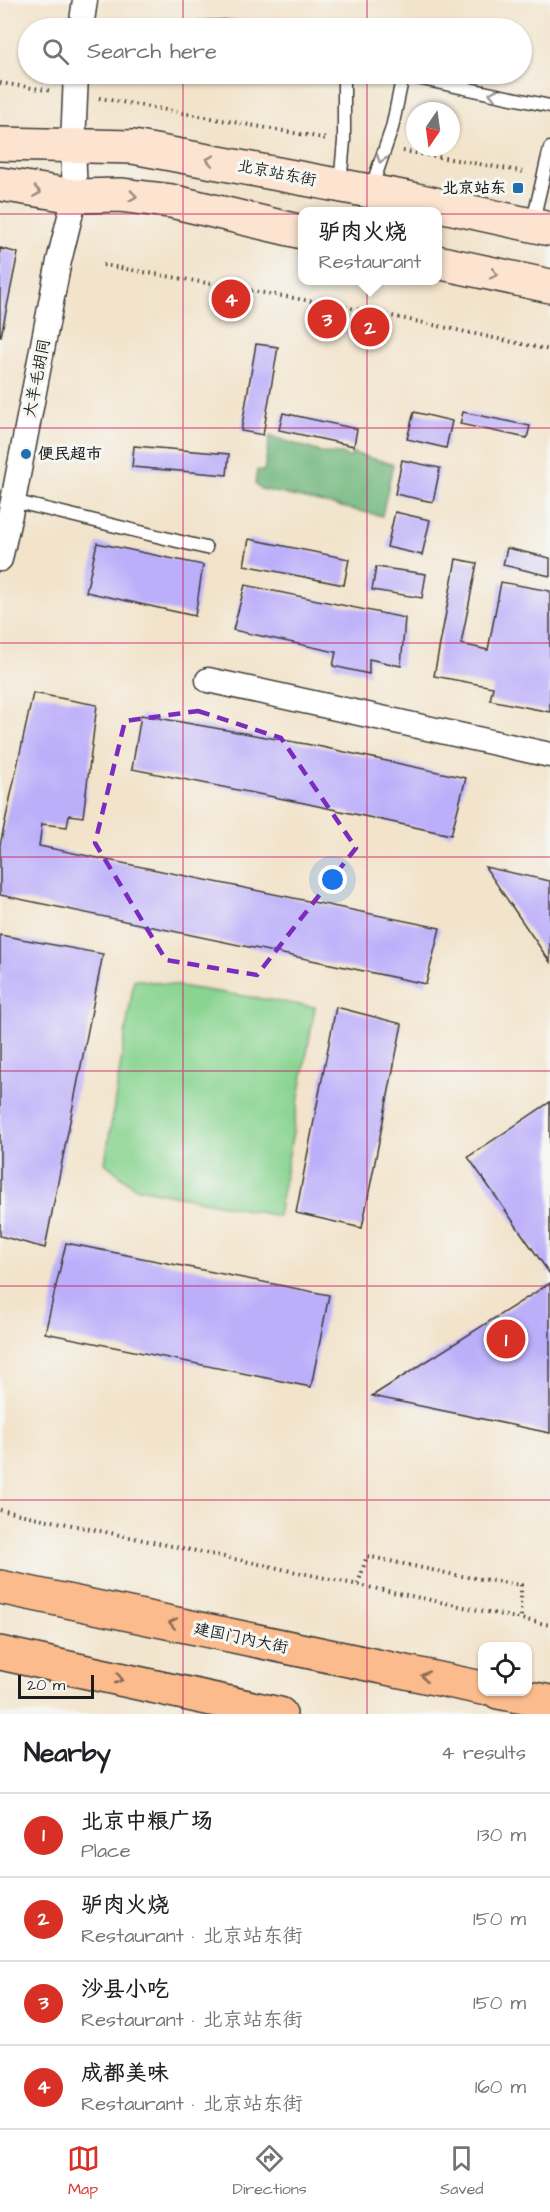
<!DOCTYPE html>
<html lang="en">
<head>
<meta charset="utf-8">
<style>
  body { margin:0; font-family:"Architects Daughter","LXGW WenKai TC",sans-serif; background:#f2f2f2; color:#202124 }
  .controls { position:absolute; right:18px; bottom:18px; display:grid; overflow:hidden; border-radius:12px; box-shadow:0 2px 4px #0004 }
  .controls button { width:54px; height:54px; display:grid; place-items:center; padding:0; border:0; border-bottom:2px solid #e0e0e0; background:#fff; color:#202124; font:30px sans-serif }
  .compass { position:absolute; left:406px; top:102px; width:54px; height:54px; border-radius:50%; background:#fff; box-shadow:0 2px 4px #0004; rotate:193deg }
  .scale { position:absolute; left:18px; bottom:15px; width:76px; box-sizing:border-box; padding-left:6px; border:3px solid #1c1c1c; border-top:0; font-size:16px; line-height:21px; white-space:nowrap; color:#1c1c1c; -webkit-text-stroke:4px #f6f6f2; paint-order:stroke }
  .you { position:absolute; left:333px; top:880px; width:21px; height:21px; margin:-15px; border:4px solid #fff; border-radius:50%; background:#1a73e8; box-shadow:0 0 0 9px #1a73e833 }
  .badge { display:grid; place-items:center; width:39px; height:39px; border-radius:50%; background:#d93025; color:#fff; font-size:20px; font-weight:700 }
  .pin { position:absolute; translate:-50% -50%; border:3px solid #fff; box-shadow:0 2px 6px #0006 }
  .popup { position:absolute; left:298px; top:207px; width:144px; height:78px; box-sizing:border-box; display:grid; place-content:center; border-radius:12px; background:#fff; filter:drop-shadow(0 2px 4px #0005); font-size:20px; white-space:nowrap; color:#757577 }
  .popup b { font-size:22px; color:#202124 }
  .popup::after { content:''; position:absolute; left:50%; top:100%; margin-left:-12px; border:12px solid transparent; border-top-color:#fff }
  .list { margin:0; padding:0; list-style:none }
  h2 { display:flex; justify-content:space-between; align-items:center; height:78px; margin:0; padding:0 24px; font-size:26px }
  h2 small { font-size:20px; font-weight:400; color:#757577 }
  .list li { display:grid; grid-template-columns:39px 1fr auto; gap:18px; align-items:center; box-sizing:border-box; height:84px; padding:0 24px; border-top:2px solid #e0e0e0 }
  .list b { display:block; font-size:22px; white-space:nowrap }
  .list p { margin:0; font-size:20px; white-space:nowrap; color:#757577 }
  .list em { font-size:20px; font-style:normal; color:#757577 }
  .icon { flex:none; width:33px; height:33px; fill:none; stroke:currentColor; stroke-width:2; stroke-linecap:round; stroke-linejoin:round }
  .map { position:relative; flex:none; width:550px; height:1714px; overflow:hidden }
  .search { position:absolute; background:#fff; box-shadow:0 2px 4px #0004; left:18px; right:18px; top:18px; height:66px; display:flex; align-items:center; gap:15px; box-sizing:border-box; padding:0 21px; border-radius:33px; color:#757577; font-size:22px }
  .sheet { height:414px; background:#fff }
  nav { display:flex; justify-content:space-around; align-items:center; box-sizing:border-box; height:84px; border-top:2px solid #e0e0e0; background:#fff; font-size:16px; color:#757577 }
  nav a { display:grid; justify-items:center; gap:3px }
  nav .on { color:#d93025 }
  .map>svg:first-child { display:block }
  .green { fill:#89d491; stroke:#527856; stroke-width:1.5 }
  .forest { fill:#6eb67b; stroke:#45694c; stroke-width:1.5 }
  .building { fill:#bcaffa }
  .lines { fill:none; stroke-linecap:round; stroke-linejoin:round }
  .lane-casing { stroke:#3c3a36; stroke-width:15 }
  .street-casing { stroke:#3c3a36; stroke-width:27 }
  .secondary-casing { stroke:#3c3a36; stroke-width:36 }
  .highway-casing { stroke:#3c3a36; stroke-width:36 }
  .path { stroke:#3c3a36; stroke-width:4; stroke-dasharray:1.5 4.5; stroke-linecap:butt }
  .lane { stroke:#fff; stroke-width:12 }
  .street { stroke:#fff; stroke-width:24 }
  .secondary { stroke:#fde4d1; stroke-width:33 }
  .highway { stroke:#fbbb8c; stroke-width:33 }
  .oneway { stroke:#999 }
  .oneway2 { stroke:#988a80 }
  .oneway3 { stroke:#8c6c54 }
  .marked { fill:none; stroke:#7b2cbf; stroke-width:4.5; stroke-dasharray:12 8; stroke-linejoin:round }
  .grid { fill:none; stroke:#c2185b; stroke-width:1.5; stroke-opacity:0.55 }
  .poi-dot { fill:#1f6fb2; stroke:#f6f6f2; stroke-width:2 }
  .labels { text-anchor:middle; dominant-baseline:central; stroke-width:6; stroke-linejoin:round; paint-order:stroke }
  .street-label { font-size:16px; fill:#1c1c1c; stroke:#f6f6f2 }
  .poi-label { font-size:16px; font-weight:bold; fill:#1c1c1c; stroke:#f6f6f2; text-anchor:end }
</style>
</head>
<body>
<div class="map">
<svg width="550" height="1714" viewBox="0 0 550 1714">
  <rect width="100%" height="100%" fill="#f6f6f2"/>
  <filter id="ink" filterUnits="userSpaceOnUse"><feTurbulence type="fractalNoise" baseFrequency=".0167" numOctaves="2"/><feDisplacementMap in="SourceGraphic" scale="12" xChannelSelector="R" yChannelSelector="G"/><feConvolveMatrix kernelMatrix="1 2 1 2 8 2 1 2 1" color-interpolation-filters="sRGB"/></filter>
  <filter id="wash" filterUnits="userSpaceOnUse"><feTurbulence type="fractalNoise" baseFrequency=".008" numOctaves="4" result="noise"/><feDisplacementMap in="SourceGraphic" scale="24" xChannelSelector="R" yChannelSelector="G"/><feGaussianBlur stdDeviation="1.35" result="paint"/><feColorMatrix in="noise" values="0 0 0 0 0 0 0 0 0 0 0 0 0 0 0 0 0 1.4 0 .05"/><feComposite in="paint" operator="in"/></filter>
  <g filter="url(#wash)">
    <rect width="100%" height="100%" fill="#f2e3ca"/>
    <!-- green -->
    <path class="green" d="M134,979L315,1007L278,1216L134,1187L105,1163Z"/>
    <!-- forest -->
    <path class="forest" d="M270,436L324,453L342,454L350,458L352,453L393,464L382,516L261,489L255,484L257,470L264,471Z"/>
    <g id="blocks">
      <!-- building -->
      <path class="building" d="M0,248L18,253L1,336H0Z
        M256,344L278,347L263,435L241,431Z
        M414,412L452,421L446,448L407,439Z
        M463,412L530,426L527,438L460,424Z
        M283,413L357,429L354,446L279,430Z
        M134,446L229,454L227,475L132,467Z
        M402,460L440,468L433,502L395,494Z
        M395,512L430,520L422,555L387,547Z
        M249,539L349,559L344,585L244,565Z
        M97,543L203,565L195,616L86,592Z
        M507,548L550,558V576L503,565Z
        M456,559L477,563L461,644L488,650L501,582L550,591V712L490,700L493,687L434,676Z
        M376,567L426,574L422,598L372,590Z
        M245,585L405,618L401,666L369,659V674L333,666L336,652L233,630Z
        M33,693L97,705L83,817L69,815L67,827L42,824L39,846L440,928L426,984L0,895V845Z
        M141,715L317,746L466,778L451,835L304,803L132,769Z
        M485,867L550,881V962Z
        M0,935L103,954L45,1248L0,1236Z
        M336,1007L402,1024L362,1228L296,1213Z
        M550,1102V1274L468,1157Z
        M66,1243L329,1295L311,1387L45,1333Z
        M550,1283V1433L372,1396Z"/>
    </g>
  </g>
  <g filter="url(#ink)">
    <use href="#blocks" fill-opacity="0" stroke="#3c3a36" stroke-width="1.5"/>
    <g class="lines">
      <!-- lane casing -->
      <g class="lane-casing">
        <path id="lane" d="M201,28L206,27L264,25L275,28
          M340,184L344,141V81L341,74
          M371,189L392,128L403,75L550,106
          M532,225L550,148
          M13,501L206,548"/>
      </g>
      <!-- street casing -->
      <g class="street-casing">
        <path id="street" d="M81,28L85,0
          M0,559L13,501L59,261L75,196L73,145L76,74
          M208,680L550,755"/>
      </g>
      <!-- secondary casing -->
      <g class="secondary-casing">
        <path id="secondary" d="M0,144L133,147L407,198L550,229
          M0,184L75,196L120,195L171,201L302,232
          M437,262L550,286"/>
      </g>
      <!-- highway casing -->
      <g class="highway-casing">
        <path id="highway" d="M0,1587L482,1688
          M0,1653L280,1714
          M498,1692L550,1702"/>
      </g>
      <!-- path -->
      <path class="path" d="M0,83L53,91
        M99,98L328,139
        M403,151L526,172
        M103,265L368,311L550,350
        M0,1510L550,1625
        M358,1584L367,1556L455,1575L521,1585V1618"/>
      <!-- lane -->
      <use href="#lane" class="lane"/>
      <!-- street -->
      <use href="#street" class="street"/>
      <!-- secondary -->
      <use href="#secondary" class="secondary"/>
      <!-- highway -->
      <use href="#highway" class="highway"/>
    </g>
    <!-- one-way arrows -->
    <defs><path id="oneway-chevron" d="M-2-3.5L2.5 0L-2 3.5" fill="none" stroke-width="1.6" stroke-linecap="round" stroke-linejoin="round" transform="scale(1.5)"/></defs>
    <g class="oneway">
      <use href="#oneway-chevron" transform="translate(493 94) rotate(-168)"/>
      <use href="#oneway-chevron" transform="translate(381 159) rotate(108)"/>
    </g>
    <g class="oneway2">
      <use href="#oneway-chevron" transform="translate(210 160) rotate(-169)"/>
      <use href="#oneway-chevron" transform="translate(37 192) rotate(9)"/>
      <use href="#oneway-chevron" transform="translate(133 196) rotate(8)"/>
      <use href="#oneway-chevron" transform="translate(494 274) rotate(12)"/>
    </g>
    <g class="oneway3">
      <use href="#oneway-chevron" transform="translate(173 1623) rotate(-168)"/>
      <use href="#oneway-chevron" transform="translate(425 1676) rotate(-168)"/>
      <use href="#oneway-chevron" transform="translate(119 1679) rotate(13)"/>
    </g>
  </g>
  <!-- marked area -->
  <path class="marked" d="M198,711L281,738L356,848L257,975L166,960L95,843L125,721Z"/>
  <!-- grid -->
  <path class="grid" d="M183,0V28M367,0V28M183,74V1714M367,74V1714M0,214H550M0,428H550M0,643H550M0,857H550M0,1071H550M0,1286H550M0,1500H550"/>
  <!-- markers -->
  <g class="poi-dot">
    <rect x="512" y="182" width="12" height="12" rx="3"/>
    <circle cx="26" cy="454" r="6"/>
  </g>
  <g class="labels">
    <!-- street labels -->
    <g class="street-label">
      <text transform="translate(277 173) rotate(11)">北京站东街</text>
      <text transform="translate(37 378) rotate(-79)">大羊毛胡同</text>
      <text transform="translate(241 1638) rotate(12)">建国门内大街</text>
    </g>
    <!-- poi labels -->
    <g class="poi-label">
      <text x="506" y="188">北京站东</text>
      <text x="38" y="454" text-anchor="start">便民超市</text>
    </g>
  </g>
</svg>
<div class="controls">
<button><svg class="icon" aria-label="locate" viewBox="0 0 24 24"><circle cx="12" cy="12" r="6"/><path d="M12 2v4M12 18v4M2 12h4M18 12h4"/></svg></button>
</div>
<svg class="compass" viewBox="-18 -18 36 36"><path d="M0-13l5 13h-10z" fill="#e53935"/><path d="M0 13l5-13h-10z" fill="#757577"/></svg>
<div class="scale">20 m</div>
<div class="you"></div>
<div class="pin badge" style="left:506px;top:1339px">1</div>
<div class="pin badge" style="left:370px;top:327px">2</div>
<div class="popup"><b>驴肉火烧</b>Restaurant</div>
<div class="pin badge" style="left:327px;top:319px">3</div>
<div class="pin badge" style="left:231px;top:299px">4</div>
<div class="search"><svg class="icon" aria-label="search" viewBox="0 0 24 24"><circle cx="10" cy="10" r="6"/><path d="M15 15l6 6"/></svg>Search here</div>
</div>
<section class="sheet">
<h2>Nearby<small>4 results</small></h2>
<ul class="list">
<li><span class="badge">1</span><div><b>北京中粮广场</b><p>Place</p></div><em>130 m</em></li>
<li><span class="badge">2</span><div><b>驴肉火烧</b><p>Restaurant · 北京站东街</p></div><em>150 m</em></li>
<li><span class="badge">3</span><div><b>沙县小吃</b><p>Restaurant · 北京站东街</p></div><em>150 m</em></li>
<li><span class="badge">4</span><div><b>成都美味</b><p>Restaurant · 北京站东街</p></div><em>160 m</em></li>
</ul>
</section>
<nav>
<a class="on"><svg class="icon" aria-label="map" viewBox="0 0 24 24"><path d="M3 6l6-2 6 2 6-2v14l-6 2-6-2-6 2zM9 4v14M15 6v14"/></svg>Map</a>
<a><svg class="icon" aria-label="directions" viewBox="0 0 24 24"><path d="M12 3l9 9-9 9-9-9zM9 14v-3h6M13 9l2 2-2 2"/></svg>Directions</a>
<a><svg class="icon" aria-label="saved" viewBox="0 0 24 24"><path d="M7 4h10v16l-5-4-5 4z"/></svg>Saved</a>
</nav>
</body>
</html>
